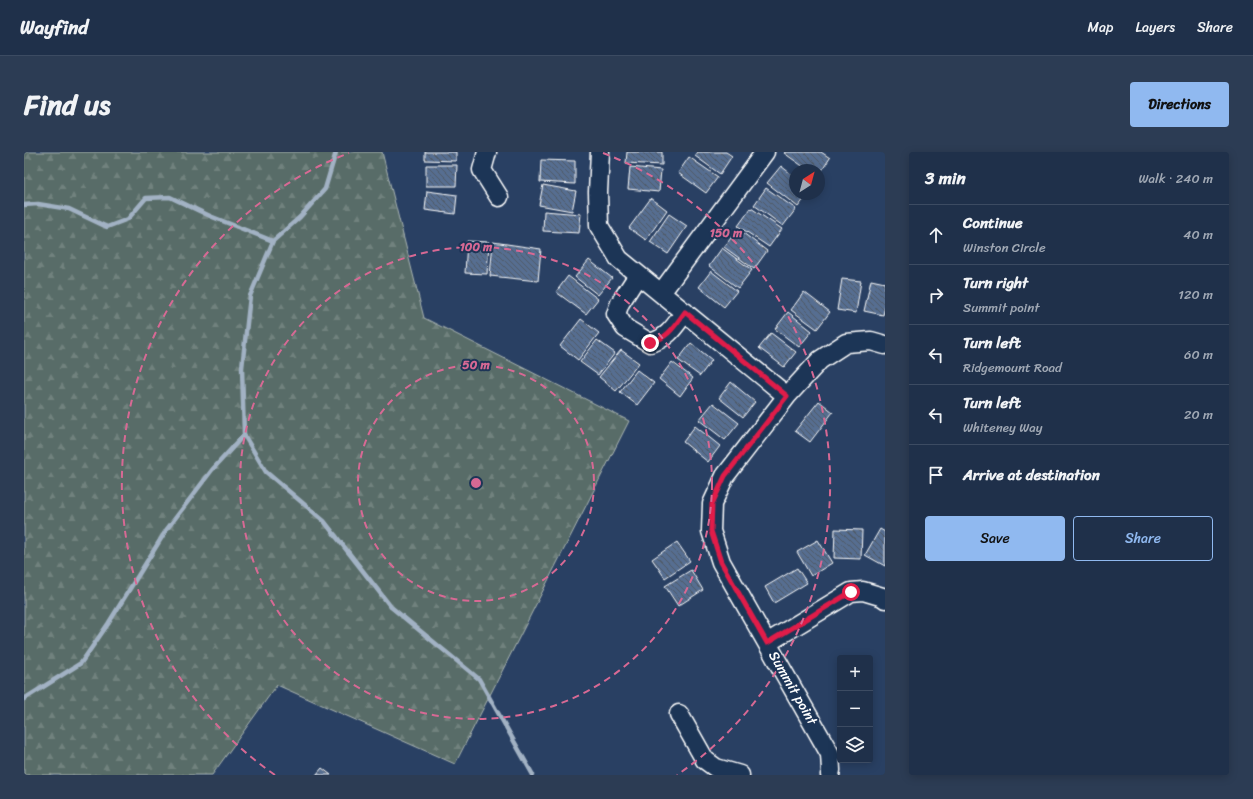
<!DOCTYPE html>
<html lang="en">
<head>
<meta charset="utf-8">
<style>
  body { margin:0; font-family:Sriracha,sans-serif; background:#2c3c54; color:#f1f3f6 }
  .controls { position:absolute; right:12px; bottom:12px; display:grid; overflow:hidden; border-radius:4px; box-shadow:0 2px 10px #0003 }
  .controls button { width:36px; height:36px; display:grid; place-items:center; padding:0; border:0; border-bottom:1px solid #3c4b62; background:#1f304a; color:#f1f3f6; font:20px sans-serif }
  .compass { position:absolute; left:765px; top:12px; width:36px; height:36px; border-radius:50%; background:#1f304a; box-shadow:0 2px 10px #0003; rotate:36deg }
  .stop { position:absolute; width:12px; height:12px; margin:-9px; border:3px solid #e11d48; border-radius:50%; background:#fff }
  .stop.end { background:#e11d48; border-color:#fff; box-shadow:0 1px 4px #0008 }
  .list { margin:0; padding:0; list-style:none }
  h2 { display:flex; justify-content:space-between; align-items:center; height:52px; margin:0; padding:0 16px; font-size:17px }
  h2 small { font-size:13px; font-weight:400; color:#a1a9b5 }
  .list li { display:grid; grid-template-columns:26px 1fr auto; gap:12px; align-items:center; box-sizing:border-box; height:60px; padding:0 16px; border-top:1px solid #3c4b62 }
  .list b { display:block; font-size:15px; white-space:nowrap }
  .list p { margin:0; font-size:13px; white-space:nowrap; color:#a1a9b5 }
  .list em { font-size:13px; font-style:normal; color:#a1a9b5 }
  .actions { display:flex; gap:8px; padding:12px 16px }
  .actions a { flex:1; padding:9px 0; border:1px solid #90b9f0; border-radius:4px; text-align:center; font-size:14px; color:#90b9f0 }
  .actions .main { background:#90b9f0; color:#111 }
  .icon { flex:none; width:22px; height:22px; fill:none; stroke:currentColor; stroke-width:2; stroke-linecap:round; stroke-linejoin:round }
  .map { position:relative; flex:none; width:861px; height:623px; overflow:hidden; border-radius:4px }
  header { display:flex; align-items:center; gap:24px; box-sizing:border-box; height:56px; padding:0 20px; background:#1f304a; border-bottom:1px solid #3c4b62 }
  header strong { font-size:19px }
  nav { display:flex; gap:22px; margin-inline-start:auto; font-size:14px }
  .intro { display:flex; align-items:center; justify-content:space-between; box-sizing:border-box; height:96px; padding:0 24px }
  h1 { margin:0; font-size:28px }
  .button { padding:10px 18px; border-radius:4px; background:#90b9f0; color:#111; font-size:14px; font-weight:700 }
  main { display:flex; gap:24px; padding:0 24px }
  aside { flex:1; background:#1f304a; border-radius:4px; box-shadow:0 2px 10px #0003 }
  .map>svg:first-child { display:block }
  .forest { fill:url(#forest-firs); stroke:#acb6b3 }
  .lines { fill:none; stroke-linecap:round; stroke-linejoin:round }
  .stream { stroke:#a2b2c4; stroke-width:4.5 }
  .building { fill:url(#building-back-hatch); stroke:#fff }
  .street-casing { stroke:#fff; stroke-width:21 }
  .street { stroke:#1d3557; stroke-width:18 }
  .route { stroke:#e11d48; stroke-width:5 }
  .ring { fill:none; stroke:#d76994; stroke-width:2; stroke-dasharray:7 5 }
  .labels { text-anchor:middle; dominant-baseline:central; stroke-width:4; stroke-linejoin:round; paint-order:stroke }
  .street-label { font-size:14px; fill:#fff; stroke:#1d3557 }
  .centre { fill:#d76994; stroke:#1d3557; stroke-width:2 }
  .ring-label { font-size:12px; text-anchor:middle; font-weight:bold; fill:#d76994; stroke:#1d3557; stroke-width:4; stroke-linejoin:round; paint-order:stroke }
</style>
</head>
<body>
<header>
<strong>Wayfind</strong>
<nav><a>Map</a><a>Layers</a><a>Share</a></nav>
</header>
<div class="intro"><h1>Find us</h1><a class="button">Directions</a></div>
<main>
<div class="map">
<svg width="861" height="623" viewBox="0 0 861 623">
  <defs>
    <pattern id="forest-firs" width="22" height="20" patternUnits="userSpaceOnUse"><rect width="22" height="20" fill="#586c67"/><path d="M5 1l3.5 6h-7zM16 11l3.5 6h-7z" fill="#71827e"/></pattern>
    <pattern id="building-back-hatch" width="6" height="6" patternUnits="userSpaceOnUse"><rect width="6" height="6" fill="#576e91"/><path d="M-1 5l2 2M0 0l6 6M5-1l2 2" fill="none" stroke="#505864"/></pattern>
  </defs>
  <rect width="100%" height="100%" fill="#294063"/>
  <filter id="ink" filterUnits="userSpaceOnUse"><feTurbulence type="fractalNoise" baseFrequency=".025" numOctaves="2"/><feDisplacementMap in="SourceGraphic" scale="8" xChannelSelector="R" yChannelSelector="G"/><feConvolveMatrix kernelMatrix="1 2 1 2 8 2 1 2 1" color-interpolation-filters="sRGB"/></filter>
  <g filter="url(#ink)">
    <!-- forest -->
    <path class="forest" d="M0,0H358L400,166L605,269L431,612L253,533L188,623H0Z"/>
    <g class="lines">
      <!-- stream -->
      <path class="stream" d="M312,0L301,37L276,65L249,89L226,144L218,216L220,283L242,320L300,369L367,455L455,527L509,623
        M0,53L14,52L45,57L83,75L104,67L122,46L146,45L186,64L249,89
        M0,547L57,511L84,472L143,377L188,318L220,283"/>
    </g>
    <!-- building -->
    <path class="building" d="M401,0H432V9L401,8Z
      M603,0H638V13L602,11Z
      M674,0H702L708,4L696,22L671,4Z
      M761,0H797L806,6L795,23V18H784L760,1Z
      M665,5L694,25L682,41L654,21Z
      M517,8L551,9V32L516,30Z
      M402,13H433L432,34H402Z
      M757,14L771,25V42H784L774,55L743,31Z
      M606,15L637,18L635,40L604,37Z
      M519,33L552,39L548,59L515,53Z
      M742,36L772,57L759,74L730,53Z
      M403,39L433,43L431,62L401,58Z
      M627,46L643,58L622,88L605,76Z
      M727,56L758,77L745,95L714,74Z
      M520,59L557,62L555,81L519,79Z
      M645,62L663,74L644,102L626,90Z
      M714,77L743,99L730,117L700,95Z
      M443,89L465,90L463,122L441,121Z
      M469,90L517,97L514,129L466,124Z
      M698,96L728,118L714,136L685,114Z
      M565,108L588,126L574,143L551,125Z
      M687,119L713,139L700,155L675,135Z
      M544,124L574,147L562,162L532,140Z
      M818,127L837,129L832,161L813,158Z
      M847,128L861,131V155L859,163L840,159Z
      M780,140L806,160L793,177L767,158Z
      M764,160L788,179L775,195L751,177Z
      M557,167L575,181L554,208L536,194Z
      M747,181L772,200L760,215L735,196Z
      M573,188L591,201L574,223L556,210Z
      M667,191L688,208L676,224L654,208Z
      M597,198L615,211L592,239L575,225Z
      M648,210L669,226L656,244L635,227Z
      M613,218L630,231L613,253L596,240Z
      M707,230L731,250L719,265L695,246Z
      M795,249L809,260L786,290L771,279Z
      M689,251L715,271L701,288L675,268Z
      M671,274L696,294L684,310L659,290Z
      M811,377L838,378L837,407L810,406Z
      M856,377L861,380V414L841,403Z
      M794,388L808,411L787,424L773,400Z
      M653,390L666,409L641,426L628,407Z
      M773,416L783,431L750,451L741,435Z
      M667,418L679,438L654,454L641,434Z
      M298,616L307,623H292Z"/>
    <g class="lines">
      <!-- street casing -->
      <g class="street-casing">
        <path id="street" d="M463,0L458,18L475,45
          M576,0L574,40L575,74L595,107L763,244
          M614,123L596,151L592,162L601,176L626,191C644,186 650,175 661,160
          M637,141L741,0
          M743,491L827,440L839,439L859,445L861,447
          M655,562L681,608L692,616L716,623
          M806,623L807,618L806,602L697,410L687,379L688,352L701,324L763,244L796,208L822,191L847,189L861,193"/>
      </g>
      <!-- street -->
      <use href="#street" class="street"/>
    </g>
  </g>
  <g class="lines" filter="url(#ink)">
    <!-- route -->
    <path class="route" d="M626,191C644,186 650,175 661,160L763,244L701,324L688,352L687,379L697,410L743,491L827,440"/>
  </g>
  <!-- distance rings -->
  <g class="ring">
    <circle cx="452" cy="331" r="118"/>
    <circle cx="452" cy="331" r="236"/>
    <path d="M251 623A354 354 0 0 1 325 1M579 1A354 354 0 0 1 653 623"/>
  </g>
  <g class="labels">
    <!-- street labels -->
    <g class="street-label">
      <text transform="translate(769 536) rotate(60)">Summit point</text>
    </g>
  </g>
  <circle cx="452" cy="331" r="6" class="centre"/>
  <g class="ring-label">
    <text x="702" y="85">150 m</text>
    <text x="452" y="99">100 m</text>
    <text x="452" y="217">50 m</text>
  </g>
</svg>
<div class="controls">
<button>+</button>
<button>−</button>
<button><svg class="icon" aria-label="layers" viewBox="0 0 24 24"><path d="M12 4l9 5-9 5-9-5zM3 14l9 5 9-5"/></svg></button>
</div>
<svg class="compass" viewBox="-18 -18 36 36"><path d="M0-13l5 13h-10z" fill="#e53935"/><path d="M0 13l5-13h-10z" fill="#a1a9b5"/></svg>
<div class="stop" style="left:827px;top:440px"></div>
<div class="stop end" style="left:626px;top:191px"></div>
</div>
<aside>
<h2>3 min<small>Walk · 240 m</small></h2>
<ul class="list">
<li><svg class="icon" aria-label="ahead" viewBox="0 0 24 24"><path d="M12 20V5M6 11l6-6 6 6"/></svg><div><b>Continue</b><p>Winston Circle</p></div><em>40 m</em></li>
<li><svg class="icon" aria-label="right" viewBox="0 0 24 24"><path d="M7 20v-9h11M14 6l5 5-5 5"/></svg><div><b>Turn right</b><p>Summit point</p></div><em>120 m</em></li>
<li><svg class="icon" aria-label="left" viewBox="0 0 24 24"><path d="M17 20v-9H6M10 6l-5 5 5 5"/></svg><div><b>Turn left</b><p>Ridgemount Road</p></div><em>60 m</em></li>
<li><svg class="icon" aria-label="left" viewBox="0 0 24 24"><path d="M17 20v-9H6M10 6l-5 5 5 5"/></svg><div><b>Turn left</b><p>Whiteney Way</p></div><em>20 m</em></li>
<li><svg class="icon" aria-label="arrive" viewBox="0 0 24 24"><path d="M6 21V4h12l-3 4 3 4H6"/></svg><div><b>Arrive at destination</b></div></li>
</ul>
<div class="actions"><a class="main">Save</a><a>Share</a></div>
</aside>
</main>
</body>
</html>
